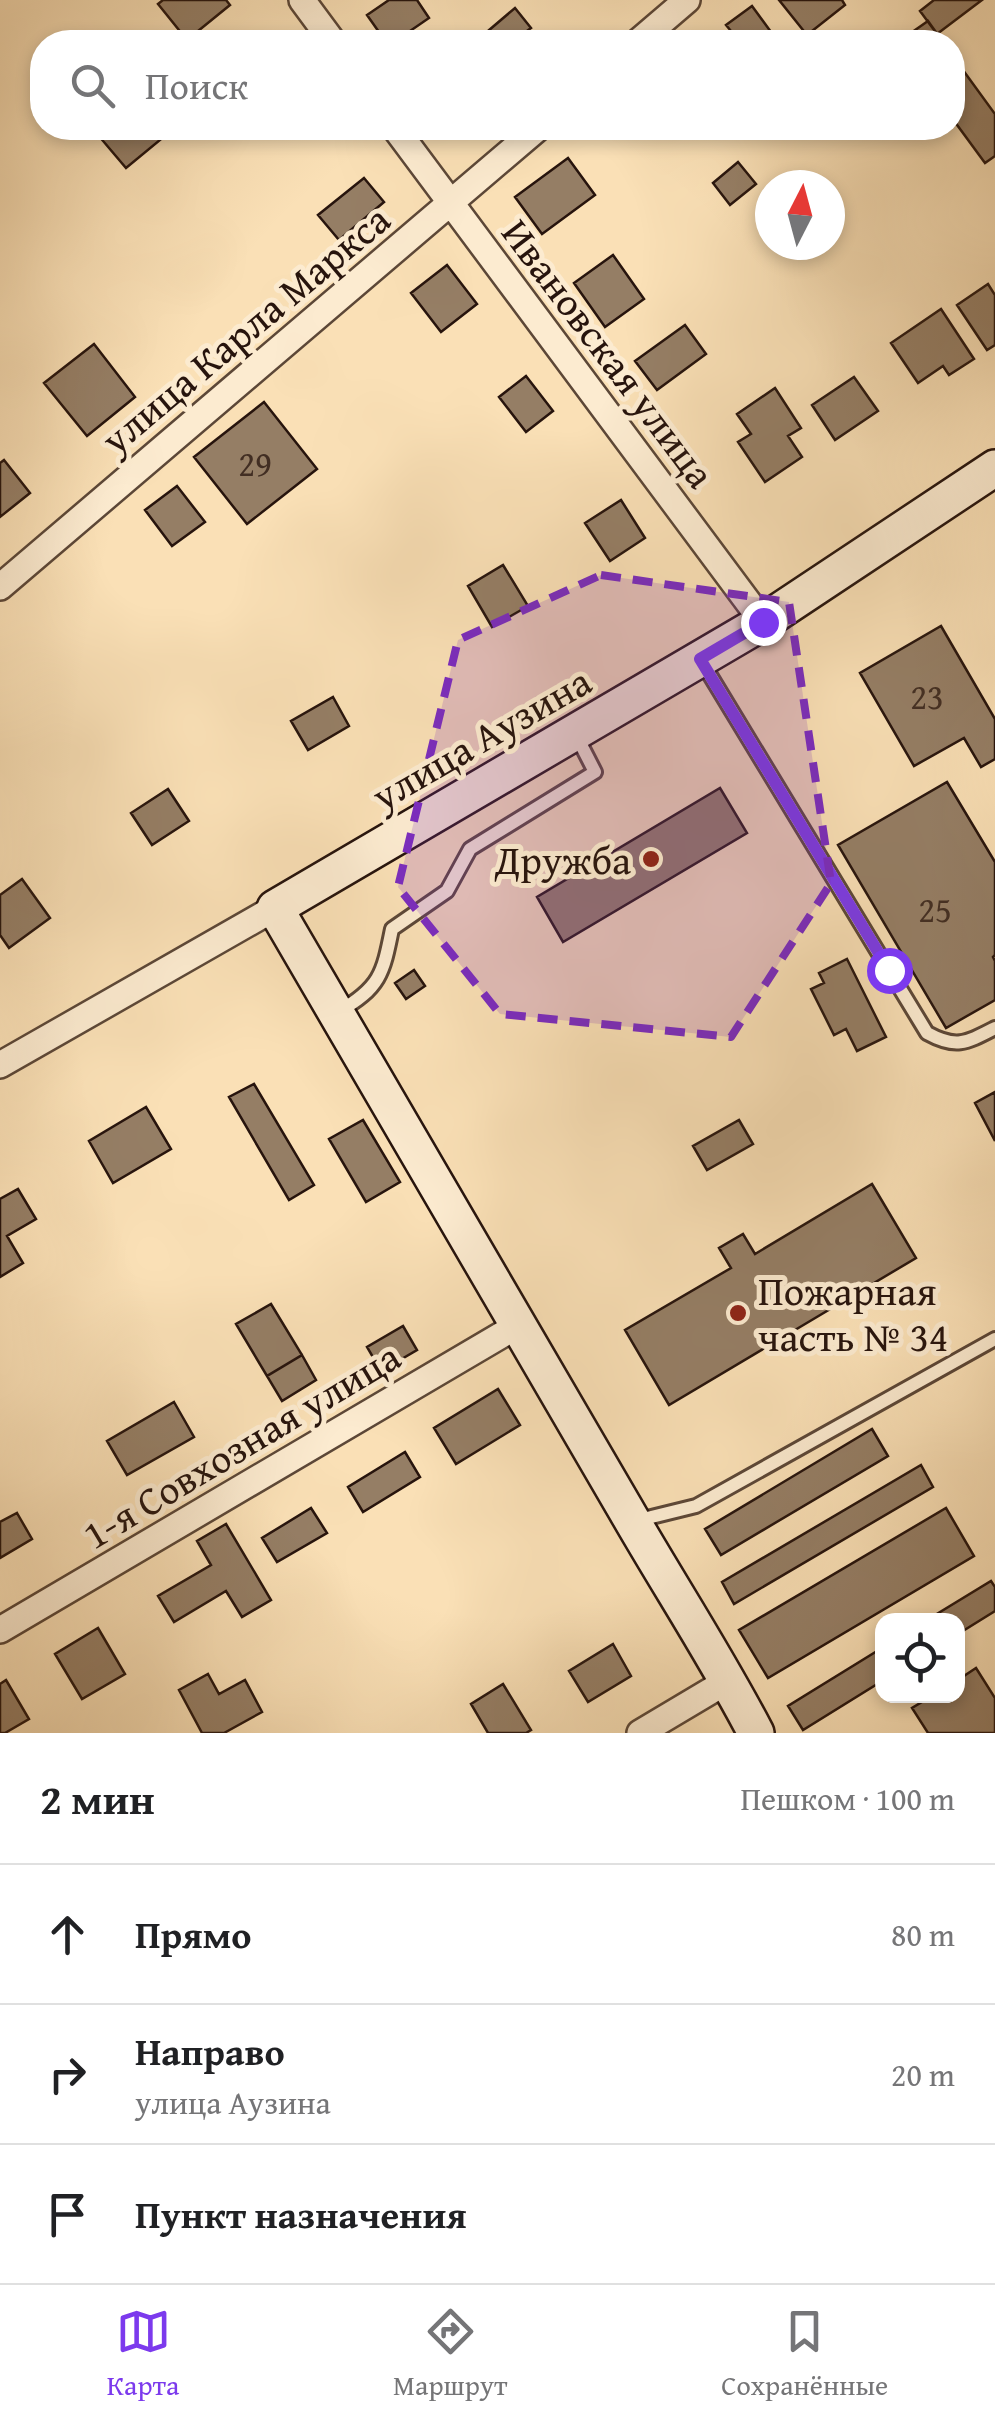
<!DOCTYPE html>
<html lang="ru">
<head>
<meta charset="utf-8">
<style>
  body { margin:0; font-family:"Gentium Book Plus",serif; background:#f6f6f6; color:#202124 }
  .controls { position:absolute; right:30px; bottom:30px; display:grid; overflow:hidden; border-radius:20px; box-shadow:0 5px 15px #0003 }
  .controls button { width:90px; height:90px; display:grid; place-items:center; padding:0; border:0; border-bottom:2px solid #e0e0e0; background:#fff; color:#202124; font:50px sans-serif }
  .compass { position:absolute; left:755px; top:170px; width:90px; height:90px; border-radius:50%; background:#fff; box-shadow:0 5px 15px #0003; rotate:6deg }
  .stop { position:absolute; width:30px; height:30px; margin:-22px; border:8px solid #7c3aed; border-radius:50%; background:#fff }
  .stop.end { background:#7c3aed; border-color:#fff; box-shadow:0 2px 10px #0008 }
  .list { margin:0; padding:0; list-style:none }
  h2 { display:flex; justify-content:space-between; align-items:center; height:130px; margin:0; padding:0 40px; font-size:42px }
  h2 small { font-size:32px; font-weight:400; color:#757577 }
  .list li { display:grid; grid-template-columns:65px 1fr auto; gap:30px; align-items:center; box-sizing:border-box; height:140px; padding:0 40px; border-top:2px solid #e0e0e0 }
  .list b { display:block; font-size:38px; white-space:nowrap }
  .list p { margin:0; font-size:32px; white-space:nowrap; color:#757577 }
  .list em { font-size:32px; font-style:normal; color:#757577 }
  .icon { flex:none; width:55px; height:55px; fill:none; stroke:currentColor; stroke-width:2; stroke-linecap:round; stroke-linejoin:round }
  .map { position:relative; flex:none; width:995px; height:1733px; overflow:hidden }
  .search { position:absolute; background:#fff; box-shadow:0 5px 15px #0003; left:30px; right:30px; top:30px; height:110px; display:flex; align-items:center; gap:25px; box-sizing:border-box; padding:0 35px; border-radius:40px; color:#757577; font-size:38px }
  .sheet { height:550px; background:#fff }
  nav { display:flex; justify-content:space-around; align-items:center; box-sizing:border-box; height:140px; border-top:2px solid #e0e0e0; background:#fff; font-size:28px; color:#757577 }
  nav a { display:grid; justify-items:center; gap:5px }
  nav .on { color:#7c3aed }
  .map>svg:first-child { display:block }
  .building { fill:#957e65; stroke:#27140d; stroke-width:2.5 }
  .lines { fill:none; stroke-linecap:round; stroke-linejoin:round }
  .lane-casing { stroke:#5c4737; stroke-width:18 }
  .street-casing { stroke:#5c4737; stroke-width:30 }
  .secondary-casing { stroke:#27140d; stroke-width:40 }
  .lane { stroke:#fcebd0; stroke-width:12 }
  .street { stroke:#fcebd0; stroke-width:25 }
  .secondary { stroke:#fcebd0; stroke-width:35 }
  .route { stroke:#7c3aed; stroke-width:12 }
  .marked { fill:#7b2cbf; fill-opacity:0.2; stroke:#7b2cbf; stroke-width:8; stroke-dasharray:20 12; stroke-linejoin:round }
  .poi-dot { fill:#8f2418; stroke:#fcebd0; stroke-width:4 }
  .labels { text-anchor:middle; dominant-baseline:central; stroke-width:10; stroke-linejoin:round; paint-order:stroke }
  .number-label { font-size:35px; fill:#422e23 }
  .street-label { font-size:40px; fill:#27140d; stroke:#fcebd0 }
  .poi-label { font-size:40px; fill:#27140d; stroke:#fcebd0; text-anchor:end }
</style>
</head>
<body>
<div class="map">
<svg width="995" height="1733" viewBox="0 0 995 1733">
  <rect width="100%" height="100%" fill="#fae0b6"/>
  <filter id="stains"><feTurbulence type="fractalNoise" baseFrequency=".002" numOctaves="4"/><feColorMatrix values="0 0 0 0 .2 0 0 0 0 .09 0 0 0 0 .02 0 0 0 .5 -.17"/></filter>
  <radialGradient id="worn" r=".72"><stop offset=".6" stop-color="#630" stop-opacity="0"/><stop offset="1" stop-color="#630" stop-opacity=".3"/></radialGradient>
  <!-- building -->
  <path class="building" d="M163,0H226L230,5L187,40L158,4Z
    M389,0H417L429,18L394,42H386L367,15Z
    M779,0H842L845,5L807,35Z
    M934,0H982L937,34L920,11Z
    M752,6L771,32L757,42H740L726,25Z
    M515,8L531,28L512,42H497L488,31Z
    M928,21L943,42H898Z
    M952,55L995,114V156L985,163L952,118Z
    M106,128H162L154,134L160,140L126,168L98,135Z
    M568,158L595,195L542,234L515,197Z
    M738,162L756,184L730,205L713,183Z
    M364,178L384,202L339,240L318,215Z
    M613,255L644,299L605,327L574,283Z
    M447,265L477,304L441,332L411,293Z
    M988,284L995,295V345L987,350L957,305Z
    M941,309L974,359L949,375L943,366L918,383L891,343Z
    M685,325L706,354L657,390L635,361Z
    M94,344L135,397L87,436L44,383Z
    M526,376L553,411L526,432L499,397Z
    M854,377L878,411L835,440L812,405Z
    M775,388L801,428L788,436L802,457L765,482L738,442L751,434L737,414Z
    M264,402L317,469L247,524L194,457Z
    M4,460L30,493L0,517V463Z
    M177,486L205,522L172,546L145,510Z
    M621,500L645,538L610,561L585,523Z
    M503,565L528,606L492,627L468,586Z
    M941,626L995,719V759L981,767L964,738L914,766L860,673Z
    M333,697L349,726L308,750L291,721Z
    M947,782L995,862V955L993,957L995,961V1000L946,1028L838,845Z
    M720,788L747,833L563,942L537,897Z
    M168,789L189,821L152,845L131,813Z
    M22,879L50,918L9,948L0,935V895Z
    M847,959L886,1037L857,1051L846,1029L834,1035L811,989L824,983L819,973Z
    M414,970L425,986L406,999L395,983Z
    M254,1084L314,1185L289,1200L229,1097Z
    M995,1092V1141L975,1103Z
    M146,1107L171,1149L113,1183L89,1141Z
    M363,1120L400,1182L366,1202L329,1139Z
    M739,1120L753,1144L707,1170L693,1146Z
    M872,1184L916,1258L669,1405L625,1330L731,1268L719,1248L743,1234L755,1254Z
    M18,1189L36,1219L7,1236L23,1263L0,1277V1199Z
    M271,1304L302,1355L267,1376L236,1324Z
    M403,1326L417,1350L381,1371L367,1347Z
    M302,1355L316,1380L282,1401L267,1376Z
    M498,1389L520,1425L456,1464L434,1428Z
    M174,1402L194,1437L127,1475L107,1441Z
    M872,1429L888,1456L721,1555L705,1529Z
    M405,1452L420,1477L363,1512L348,1487Z
    M921,1465L933,1487L734,1604L722,1582Z
    M311,1508L327,1533L277,1562L262,1538Z
    M946,1508L974,1556L768,1678L739,1630Z
    M17,1513L32,1539L0,1558V1522Z
    M226,1524L271,1600L242,1617L226,1591L174,1622L158,1596L211,1565L197,1541Z
    M991,1581L995,1587V1611L958,1634V1620H927Z
    M98,1628L125,1674L82,1699L55,1654Z
    M613,1644L631,1676L588,1702L569,1671Z
    M882,1648V1681L803,1730L788,1706Z
    M976,1668L995,1698V1733H928L912,1708L932,1696H958V1680Z
    M208,1674L219,1694L245,1680L262,1712L224,1733H202L179,1690Z
    M6,1680L29,1719L5,1733H0V1684Z
    M503,1684L531,1730L526,1733H488L471,1704Z"/>
  <g class="lines">
    <!-- lane casing -->
    <g class="lane-casing">
      <path id="lane" d="M702,662L927,1033C956,1049 966,1043 995,1028
        M338,1012C380,988 383,974 392,929L447,891L470,849L595,772L575,733
        M635,1521L696,1506L995,1339"/>
    </g>
    <!-- street casing -->
    <g class="street-casing">
      <path id="street" d="M302,0L333,42
        M638,42L687,0
        M395,128L763,622
        M0,587L538,128
        M0,1065L275,908
        M0,1630L520,1324
        M640,1733L729,1680"/>
    </g>
    <!-- secondary casing -->
    <g class="secondary-casing">
      <path id="secondary" d="M756,1733C716,1656 669,1585 626,1510C511,1309 393,1109 275,908L763,622L995,468"/>
    </g>
    <!-- lane -->
    <use href="#lane" class="lane"/>
    <!-- street -->
    <use href="#street" class="street"/>
    <!-- secondary -->
    <use href="#secondary" class="secondary"/>
  </g>
  <g class="lines">
    <!-- route -->
    <path class="route" d="M763,622L700,659L889,970"/>
  </g>
  <!-- marked area -->
  <path class="marked" d="M601,575L789,602L831,883L731,1037L500,1014L398,887L458,640Z"/>
  <!-- markers -->
  <g class="poi-dot">
    <circle cx="651" cy="859" r="10"/>
    <circle cx="738" cy="1313" r="10"/>
  </g>
  <g class="labels">
    <!-- number labels -->
    <g class="number-label">
      <text x="255" y="463">29</text>
      <text x="927" y="696">23</text>
      <text x="935" y="909">25</text>
    </g>
    <!-- street labels -->
    <g class="street-label">
      <text transform="translate(245 329) rotate(-40)">улица Карла Маркса</text>
      <text transform="translate(609 353) rotate(53)">Ивановская улица</text>
      <text transform="translate(481 738) rotate(-30)">улица Аузина</text>
      <text transform="translate(241 1445) rotate(-31)">1-я Совхозная улица</text>
    </g>
    <!-- poi labels -->
    <g class="poi-label">
      <text x="631" y="859">Дружба</text>
      <text x="758" y="1290" text-anchor="start">Пожарная<tspan x="758" dy="46">часть № 34</tspan></text>
    </g>
  </g>
  <rect width="100%" height="100%" filter="url(#stains)"/>
  <rect width="100%" height="100%" fill="url(#worn)"/>
</svg>
<div class="controls">
<button><svg class="icon" aria-label="locate" viewBox="0 0 24 24"><circle cx="12" cy="12" r="6"/><path d="M12 2v4M12 18v4M2 12h4M18 12h4"/></svg></button>
</div>
<svg class="compass" viewBox="-18 -18 36 36"><path d="M0-13l5 13h-10z" fill="#e53935"/><path d="M0 13l5-13h-10z" fill="#757577"/></svg>
<div class="stop" style="left:889px;top:970px"></div>
<div class="stop end" style="left:763px;top:622px"></div>
<div class="search"><svg class="icon" aria-label="search" viewBox="0 0 24 24"><circle cx="10" cy="10" r="6"/><path d="M15 15l6 6"/></svg>Поиск</div>
</div>
<section class="sheet">
<h2>2 мин<small>Пешком · 100 m</small></h2>
<ul class="list">
<li><svg class="icon" aria-label="ahead" viewBox="0 0 24 24"><path d="M12 20V5M6 11l6-6 6 6"/></svg><div><b>Прямо</b></div><em>80 m</em></li>
<li><svg class="icon" aria-label="right" viewBox="0 0 24 24"><path d="M7 20v-9h11M14 6l5 5-5 5"/></svg><div><b>Направо</b><p>улица Аузина</p></div><em>20 m</em></li>
<li><svg class="icon" aria-label="arrive" viewBox="0 0 24 24"><path d="M6 21V4h12l-3 4 3 4H6"/></svg><div><b>Пункт назначения</b></div></li>
</ul>
</section>
<nav>
<a class="on"><svg class="icon" aria-label="map" viewBox="0 0 24 24"><path d="M3 6l6-2 6 2 6-2v14l-6 2-6-2-6 2zM9 4v14M15 6v14"/></svg>Карта</a>
<a><svg class="icon" aria-label="directions" viewBox="0 0 24 24"><path d="M12 3l9 9-9 9-9-9zM9 14v-3h6M13 9l2 2-2 2"/></svg>Маршрут</a>
<a><svg class="icon" aria-label="saved" viewBox="0 0 24 24"><path d="M7 4h10v16l-5-4-5 4z"/></svg>Сохранённые</a>
</nav>
</body>
</html>
